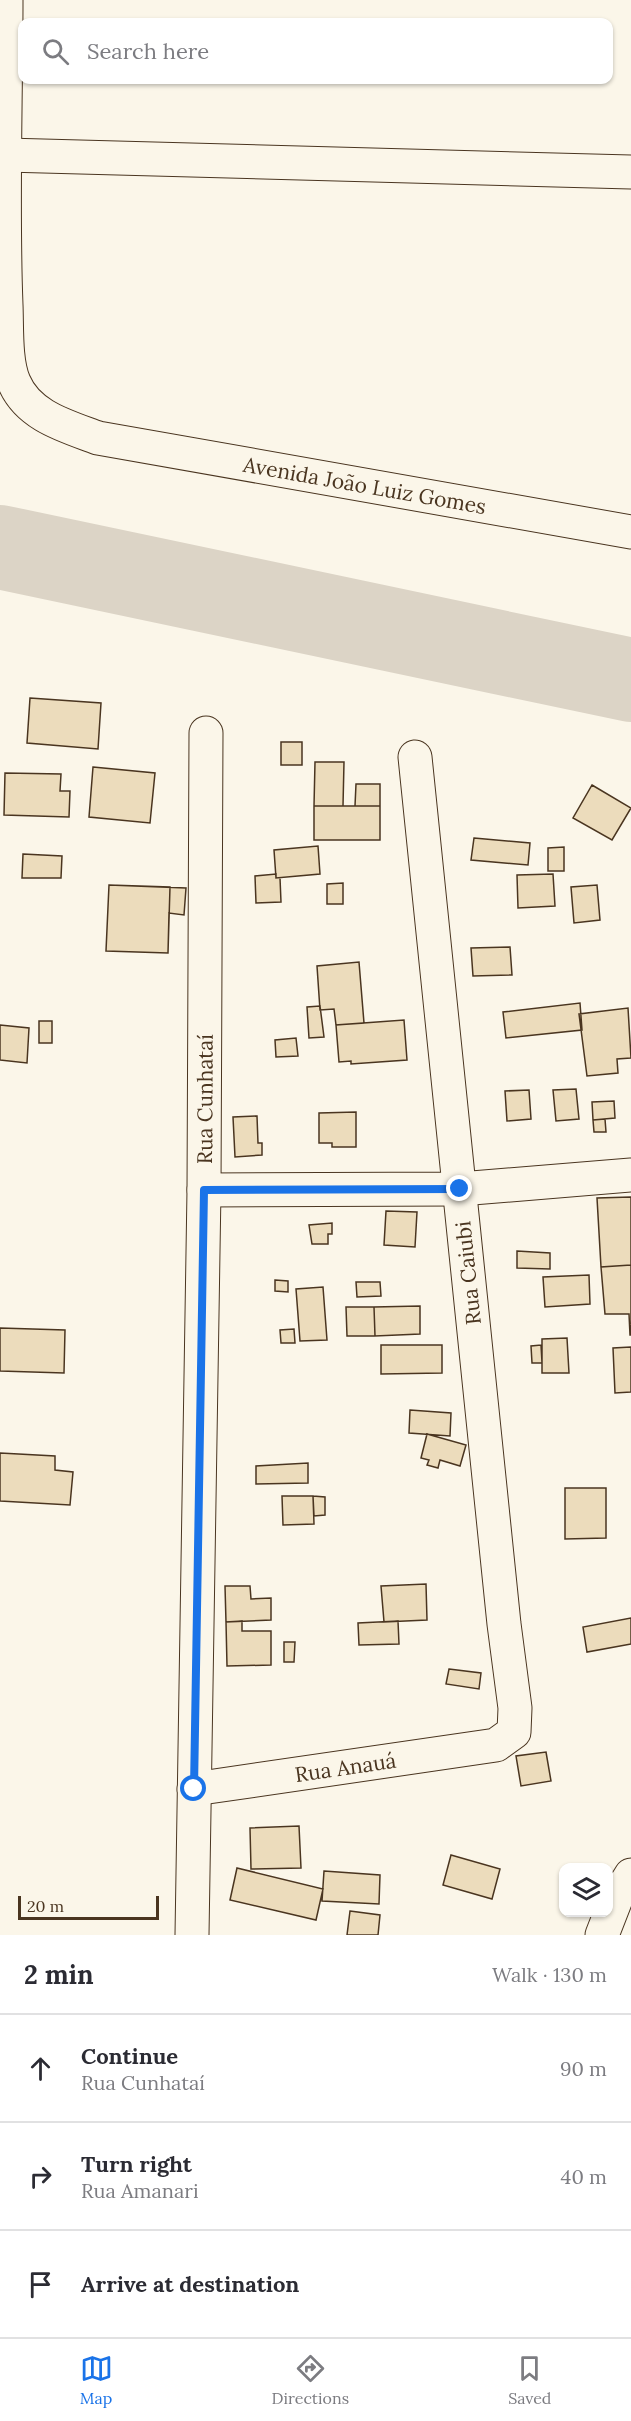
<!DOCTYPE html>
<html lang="en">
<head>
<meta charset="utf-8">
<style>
  body { margin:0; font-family:Lora,serif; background:#f2f2f3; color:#2b2b33 }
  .controls { position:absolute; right:18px; bottom:18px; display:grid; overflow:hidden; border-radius:12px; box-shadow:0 2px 4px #0004 }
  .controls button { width:54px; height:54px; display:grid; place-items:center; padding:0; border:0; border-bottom:2px solid #e1e1e2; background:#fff; color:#2b2b33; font:30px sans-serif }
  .scale { position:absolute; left:18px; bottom:15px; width:141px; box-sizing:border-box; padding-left:6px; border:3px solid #4a3520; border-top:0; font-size:16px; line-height:21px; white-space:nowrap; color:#4a3520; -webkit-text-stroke:4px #fbf6e9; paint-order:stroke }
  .stop { position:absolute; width:18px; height:18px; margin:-14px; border:4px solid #1a73e8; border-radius:50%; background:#fff }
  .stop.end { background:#1a73e8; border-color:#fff; box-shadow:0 2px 6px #0008 }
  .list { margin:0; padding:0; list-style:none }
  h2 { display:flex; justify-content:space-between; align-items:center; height:78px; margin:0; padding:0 24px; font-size:26px }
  h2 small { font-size:20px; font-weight:400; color:#7c7c81 }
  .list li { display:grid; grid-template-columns:39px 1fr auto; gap:18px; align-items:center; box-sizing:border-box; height:108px; padding:0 24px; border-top:2px solid #e1e1e2 }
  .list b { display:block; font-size:22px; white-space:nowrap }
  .list p { margin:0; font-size:20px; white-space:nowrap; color:#7c7c81 }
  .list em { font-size:20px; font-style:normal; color:#7c7c81 }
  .icon { flex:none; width:33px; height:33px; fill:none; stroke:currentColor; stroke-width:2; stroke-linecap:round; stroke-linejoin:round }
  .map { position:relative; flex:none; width:631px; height:1935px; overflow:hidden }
  .search { position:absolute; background:#fff; box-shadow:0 2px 4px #0004; left:18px; right:18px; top:18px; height:66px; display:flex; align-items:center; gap:15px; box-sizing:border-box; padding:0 21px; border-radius:12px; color:#7c7c81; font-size:22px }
  .sheet { height:402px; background:#fff }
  nav { display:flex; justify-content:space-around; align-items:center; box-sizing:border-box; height:84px; border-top:2px solid #e1e1e2; background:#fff; font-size:16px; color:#7c7c81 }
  nav a { display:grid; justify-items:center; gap:3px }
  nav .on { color:#1a73e8 }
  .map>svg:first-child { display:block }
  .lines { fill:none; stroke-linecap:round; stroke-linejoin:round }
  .river { stroke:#dcd4c6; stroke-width:84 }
  .building { fill:#ecdcbc; stroke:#4a3520; stroke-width:1.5 }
  .minor-casing { stroke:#4a3520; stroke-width:35 }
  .tertiary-casing { stroke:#4a3520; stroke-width:35 }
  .minor { stroke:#fbf6e9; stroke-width:33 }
  .tertiary { stroke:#fbf6e9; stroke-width:33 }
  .route { stroke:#1a73e8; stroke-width:8 }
  .labels { text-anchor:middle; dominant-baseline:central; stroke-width:4.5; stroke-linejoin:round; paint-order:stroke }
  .street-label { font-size:21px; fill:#4a3520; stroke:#fbf6e9 }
</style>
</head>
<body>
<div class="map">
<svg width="631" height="1935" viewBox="0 0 631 1935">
  <rect width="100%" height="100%" fill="#fbf6e9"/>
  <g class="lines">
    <!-- river -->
    <path class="river" d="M0,547L631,680"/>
  </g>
  <!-- building -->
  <path class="building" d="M30,698L101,703L98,749L27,743Z
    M281,742H302V765H281Z
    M315,762H344L343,806H314Z
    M93,767L155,773L150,823L89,817Z
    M5,773L61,774L60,791H70L69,817L4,815Z
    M356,784H380V806H355Z
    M592,785L631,808L612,840L573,818Z
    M314,806H380V840H314Z
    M474,838L530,843L528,865L471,860Z
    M318,846L320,874L276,878L274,850Z
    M564,847V871H548V848Z
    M23,854L62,856L61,878H22Z
    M276,874V878H280L281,902L256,903L255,876Z
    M553,874L555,906L518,908L517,875Z
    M343,883V904H327V884Z
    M109,885L170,887L168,953L106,951Z
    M109,885L186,888L184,915L169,913L168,953L106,951Z
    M597,885L600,920L574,923L571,887Z
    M510,947L512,975L473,976L471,948Z
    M359,962L364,1023L336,1025L334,1009L320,1010L317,966Z
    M580,1003L582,1030L506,1038L503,1012Z
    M320,1006L324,1037L309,1038L307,1007Z
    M628,1008L631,1058L617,1059L618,1073L587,1076L579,1014Z
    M404,1020L407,1060L351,1064V1061L339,1062L336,1025Z
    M39,1021H52V1043H39Z
    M0,1025L29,1028L27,1063L0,1060Z
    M296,1038L298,1056L276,1057L275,1040Z
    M576,1089L579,1119L556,1121L553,1090Z
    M529,1090L531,1119L507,1121L505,1091Z
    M614,1101L615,1118L593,1120L592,1102Z
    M356,1112V1147H332V1143H319V1113Z
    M257,1116L258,1143H262V1155L235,1157L233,1117Z
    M605,1119L606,1132H594L593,1120Z
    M631,1197V1265L601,1267L597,1198Z
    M386,1211L417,1212L415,1247L384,1245Z
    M332,1223V1234H328V1244H312L309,1225Z
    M517,1251L550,1253V1269L517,1268Z
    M631,1265V1335H630L629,1314H605L601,1267Z
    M589,1275L590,1304L545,1307L543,1277Z
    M275,1280L288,1281V1292L275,1291Z
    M356,1282H380L381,1296L357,1297Z
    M323,1287L327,1340L300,1341L296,1289Z
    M420,1306V1334L375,1336L374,1307Z
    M346,1307H374L375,1336H347Z
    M0,1328L65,1330L64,1373L0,1371Z
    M294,1329L295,1343H281L280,1330Z
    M567,1338L569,1373H542V1339Z
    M381,1345H442V1373L381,1374Z
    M541,1345L542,1363H532L531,1346Z
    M631,1347V1392L615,1393L613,1348Z
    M410,1410L451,1413L450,1436L409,1433Z
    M427,1434L466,1445L460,1466L440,1460L438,1468L427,1465L429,1460L421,1458Z
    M0,1453L55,1456V1470L73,1472L70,1505L0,1501Z
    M308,1463V1483L256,1484V1466Z
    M565,1488H606V1538L565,1539Z
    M282,1496H313L314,1524L283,1525Z
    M313,1496L325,1497V1515L314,1516Z
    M426,1584L427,1620L384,1622L381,1586Z
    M225,1586H250L251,1599L271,1598V1620L226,1622Z
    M631,1618V1644L587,1652L583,1627Z
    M242,1621V1631H271V1665L227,1666L226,1622Z
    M398,1621L399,1644L359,1645L358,1623Z
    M284,1642H295L294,1662H284Z
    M449,1669L481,1673L479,1689L446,1684Z
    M546,1752L551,1781L521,1786L516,1756Z
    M299,1826L301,1868L251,1869L250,1828Z
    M451,1855L500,1869L492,1899L443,1885Z
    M237,1868L323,1889L316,1920L230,1900Z
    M324,1871L380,1875L379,1904L322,1901Z
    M350,1911L380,1915L378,1935H347Z"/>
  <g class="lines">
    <!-- minor casing -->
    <g class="minor-casing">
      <g id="minor">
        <path id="s1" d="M6,0C6,101 2,204 6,305C7,327 5,361 14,382C28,416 66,426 98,438L631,532"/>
        <path d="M6,155L631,172"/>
        <path d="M204,1190L460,1189L631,1175"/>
        <path id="s2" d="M194,1789L496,1745L514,1732L515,1708L504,1624L415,757"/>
        <path id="s3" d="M192,1935L204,1190L206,733"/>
      </g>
    </g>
    <!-- tertiary casing -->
    <g class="tertiary-casing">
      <path id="tertiary" d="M602,1935L616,1899L631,1875"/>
    </g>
    <!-- minor -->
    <use href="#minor" class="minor"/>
    <!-- tertiary -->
    <use href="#tertiary" class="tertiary"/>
  </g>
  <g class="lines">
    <!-- route -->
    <path class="route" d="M194,1789L204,1190L460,1189"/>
  </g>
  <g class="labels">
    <!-- street labels -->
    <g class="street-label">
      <text stroke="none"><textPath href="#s1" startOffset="758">Avenida João Luiz Gomes</textPath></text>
      <text stroke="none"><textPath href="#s3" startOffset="836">Rua Cunhataí</textPath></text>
      <text transform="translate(468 1273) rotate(-96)">Rua Caiubi</text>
      <text stroke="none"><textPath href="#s2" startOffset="153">Rua Anauá</textPath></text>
    </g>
  </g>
</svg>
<div class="controls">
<button><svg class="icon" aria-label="layers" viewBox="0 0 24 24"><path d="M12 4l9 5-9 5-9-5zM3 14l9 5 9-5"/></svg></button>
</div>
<div class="scale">20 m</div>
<div class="stop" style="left:194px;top:1789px"></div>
<div class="stop end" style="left:460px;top:1189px"></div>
<div class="search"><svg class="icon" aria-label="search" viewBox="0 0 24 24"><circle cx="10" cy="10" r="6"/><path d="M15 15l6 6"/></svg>Search here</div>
</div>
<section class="sheet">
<h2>2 min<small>Walk · 130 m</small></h2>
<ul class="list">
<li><svg class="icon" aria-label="ahead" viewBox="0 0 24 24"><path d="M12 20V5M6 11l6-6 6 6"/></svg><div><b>Continue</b><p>Rua Cunhataí</p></div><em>90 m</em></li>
<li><svg class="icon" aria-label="right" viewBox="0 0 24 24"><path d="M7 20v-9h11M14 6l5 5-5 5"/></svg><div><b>Turn right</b><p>Rua Amanari</p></div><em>40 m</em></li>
<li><svg class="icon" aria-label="arrive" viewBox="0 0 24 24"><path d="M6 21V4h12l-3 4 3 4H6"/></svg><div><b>Arrive at destination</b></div></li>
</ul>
</section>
<nav>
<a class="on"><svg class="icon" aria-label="map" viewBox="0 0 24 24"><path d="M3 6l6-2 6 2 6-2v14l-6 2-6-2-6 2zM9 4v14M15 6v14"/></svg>Map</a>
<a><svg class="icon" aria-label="directions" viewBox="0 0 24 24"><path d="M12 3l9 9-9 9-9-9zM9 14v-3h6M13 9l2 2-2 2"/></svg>Directions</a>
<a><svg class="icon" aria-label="saved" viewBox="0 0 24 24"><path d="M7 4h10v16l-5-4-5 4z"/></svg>Saved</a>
</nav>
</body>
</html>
